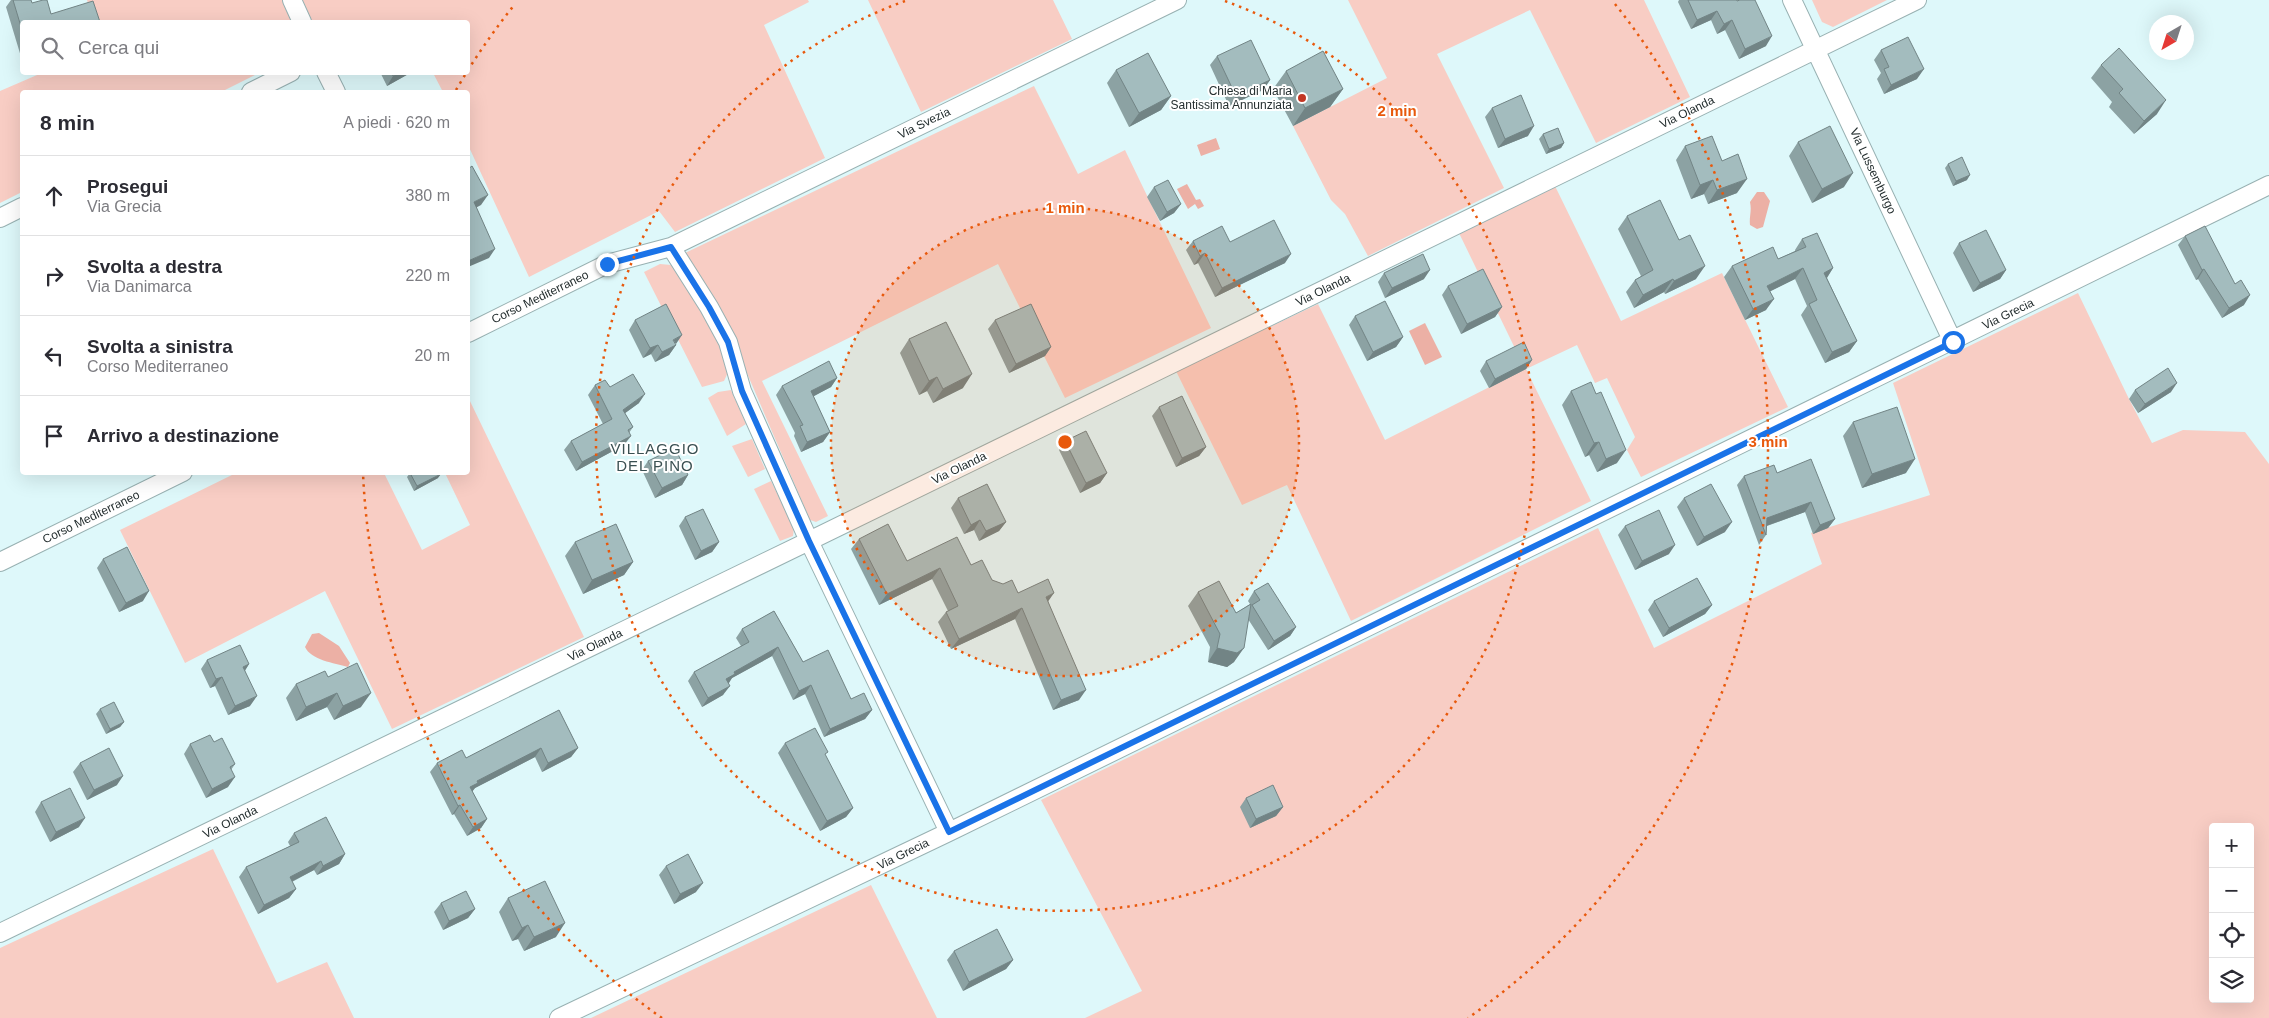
<!DOCTYPE html>
<html lang="it">
<head>
<meta charset="utf-8">
<style>
  body { margin:0; font-family:Arial,sans-serif; background:#f7f7f7; color:#2b2b33 }
  .controls { position:absolute; right:15px; bottom:15px; display:grid; overflow:hidden; border-radius:5px; box-shadow:0 5px 20px #0002 }
  .controls button { width:45px; height:45px; display:grid; place-items:center; padding:0; border:0; border-bottom:1px solid #e1e1e2; background:#fff; color:#2b2b33; font:25px sans-serif }
  .compass { position:absolute; left:2149px; top:15px; width:45px; height:45px; border-radius:50%; background:#fff; box-shadow:0 5px 20px #0002; rotate:219deg }
  .stop { position:absolute; width:15px; height:15px; margin:-11px; border:4px solid #1a73e8; border-radius:50%; background:#fff }
  .stop.end { background:#1a73e8; border-color:#fff; box-shadow:0 1px 5px #0008 }
  .list { margin:0; padding:0; list-style:none }
  h2 { display:flex; justify-content:space-between; align-items:center; height:65px; margin:0; padding:0 20px; font-size:21px }
  h2 small { font-size:16px; font-weight:400; color:#7c7c81 }
  .list li { display:grid; grid-template-columns:32px 1fr auto; gap:15px; align-items:center; box-sizing:border-box; height:80px; padding:0 20px; border-top:1px solid #e1e1e2 }
  .list b { display:block; font-size:19px; white-space:nowrap }
  .list p { margin:0; font-size:16px; white-space:nowrap; color:#7c7c81 }
  .list em { font-size:16px; font-style:normal; color:#7c7c81 }
  .icon { flex:none; width:28px; height:28px; fill:none; stroke:currentColor; stroke-width:2; stroke-linecap:round; stroke-linejoin:round }
  .map { position:relative; flex:none; width:2269px; height:1018px; overflow:hidden }
  .search { position:absolute; background:#fff; box-shadow:0 5px 20px #0002; left:20px; top:20px; width:450px; height:55px; display:flex; align-items:center; gap:12px; box-sizing:border-box; padding:0 18px; border-radius:5px; color:#7c7c81; font-size:19px }
  .panel { position:absolute; background:#fff; box-shadow:0 5px 20px #0002; left:20px; top:90px; width:450px; height:385px; border-radius:5px }
  .map>svg:first-child { display:block }
  .green { fill:#f8cdc4; fill-rule:evenodd }
  .water { fill:#ecb0a5 }
  .lines { fill:none; stroke-linecap:round; stroke-linejoin:round }
  .minor-casing { stroke:#98b1b2; stroke-width:20 }
  .minor { stroke:#fff; stroke-width:18 }
  .wall { fill:#8ca2a3 }
  .shaded-wall { fill:#728485 }
  .building { fill:#a3bcbe; stroke:#728485 }
  .route { stroke:#1a73e8; stroke-width:6 }
  .ring { fill:none; stroke:#e8590c; stroke-width:2.5; stroke-dasharray:2.5 5 }
  .poi-dot { fill:#c23623; stroke:#fff; stroke-width:2 }
  .labels { text-anchor:middle; dominant-baseline:central; stroke-width:4; stroke-linejoin:round; paint-order:stroke }
  .poi-label { font-size:12px; fill:#242e2f; stroke:#fff; text-anchor:end }
  .street-label { font-size:12px; fill:#242e2f; stroke:#fff }
  .quarter-label { font-size:15px; letter-spacing:1px; fill:#3a5052; stroke:#fff }
  .centre { fill:#e8590c; stroke:#fff; stroke-width:2.5 }
  .ring-label { font-size:15px; text-anchor:middle; font-weight:bold; fill:#e8590c; stroke:#fff; stroke-width:4; stroke-linejoin:round; paint-order:stroke }
</style>
</head>
<body>
<div class="map">
<svg width="2269" height="1018" viewBox="0 0 2269 1018">
  <rect width="100%" height="100%" fill="#def8fa"/>
  <!-- green -->
  <path class="green" d="M87,0H284L295,22H94Z
    M302,0H808L809,2L764,25L825,158L675,232L659,211L529,277L468,145V92H443L433,73L468,72V22H410L408,20L401,22H312Z
    M868,0H1053L1072,39L921,112Z
    M1348,0H1644L1690,97L1596,143L1530,10L1437,54L1504,188L1368,256L1345,214L1331,200L1293,126L1387,78Z
    M1812,0H1887L1833,27L1822,22Z
    M44,72H259V73L221,92H22V192L0,203V91Z
    M1034,86L1078,174L1125,150L1211,328L1065,398L998,264L762,381L828,516L816,522L810,520L728,329L685,253Z
    M1555,186L1621,321L1722,273L1788,407L1641,477L1627,450L1635,437L1607,378L1595,383L1577,345L1526,369L1591,501L1351,621L1287,485L1242,505L1176,371L1318,304L1385,440L1525,369L1459,233Z
    M660,264L671,265C698,299 715,328 729,370L724,381L702,387L644,272Z
    M2078,293L2129,399L2152,443L2183,430L2245,432L2269,464V1018H1085L1142,991L1041,800L1598,528L1654,648L1822,564L1811,533L1930,495L1893,383ZM2213,827H2250V999H2213Z
    M731,390L746,424L727,436L708,398L718,392Z
    M468,397L584,637L392,729L325,591L185,663L120,530L236,473H384L422,550L470,525L445,473L468,472Z
    M752,439L765,469L748,477L732,446Z
    M771,481L794,528L793,536L780,541L754,489Z
    M213,849L277,983L327,962L354,1018H0V948Z
    M871,885L937,1018H591Z"/>
  <!-- water -->
  <path class="water" d="M1216,138L1220,149L1201,156L1197,145Z
    M1187,184L1196,200L1200,199L1204,206L1198,209L1195,204L1188,209L1177,189Z
    M1757,192H1764L1770,201L1763,227L1757,229L1750,225C1749,217 1752,211 1750,202Z
    M1425,323L1442,357L1425,365L1409,331Z
    M319,633L339,646L350,663L348,667C334,663 311,660 305,647L312,634Z"/>
  <g class="lines">
    <!-- minor casing -->
    <g class="minor-casing">
      <path id="minor" d="M292,0L302,22
        M1792,0L1953,342
        M326,72L336,92
        M251,92L291,72
        M0,218L22,207
        M671,247L709,307L728,342L742,391L809,541L949,832
        M468,333L607,264L671,247L1177,0
        M0,562L183,472
        M0,933L809,541L1917,0
        M559,1018L949,832L2269,185"/>
    </g>
    <!-- minor -->
    <use href="#minor" class="minor"/>
  </g>
  <!-- wall -->
  <path class="wall" d="M11,0H31L22,22V60L6,7Z
    M1679,0H1737L1766,46L1739,59L1725,30L1717,34L1711,20L1691,29L1678,2Z
    M1881,50L1917,79L1884,94L1877,79L1881,73L1874,60Z
    M1217,56L1270,80L1263,90L1229,106L1210,65Z
    M2101,65L2157,114L2134,134L2109,107L2112,102L2091,78Z
    M1116,70L1171,96L1161,110L1129,127L1107,83Z
    M1286,71L1343,89L1330,107L1293,126L1273,89Z
    M380,72H412L387,86Z
    M1492,108L1528,136L1498,148L1485,117Z
    M1543,134L1564,143L1561,148L1546,154L1539,139Z
    M1798,142L1844,187L1812,203L1789,156Z
    M1685,146L1722,161L1737,193L1708,204L1704,194L1691,199L1676,160Z
    M1948,164L1967,180L1953,186L1945,168Z
    M1154,187L1181,204L1174,213L1160,221L1147,197Z
    M1627,216L1679,240L1696,279L1665,294L1664,292L1634,308L1626,292L1635,280L1641,276L1618,229Z
    M2185,236L2244,305L2222,318L2198,279L2196,280L2178,245Z
    M1802,239L1833,268L1827,278L1857,341L1849,352L1825,363L1801,315L1807,306L1795,279L1770,291L1766,310L1745,320L1724,277L1732,266L1778,259L1795,251V250Z
    M1193,241L1230,242L1285,263L1215,297L1198,263L1194,265L1186,250Z
    M1959,243L2006,270L2000,279L1973,292L1953,253Z
    M1384,273L1424,279L1385,298L1378,282Z
    M1448,286L1502,307L1495,317L1461,334L1442,295Z
    M1355,316L1403,337L1396,347L1367,361L1349,325Z
    M635,320L675,345H676L669,355L655,362L651,354L643,358L629,330Z
    M995,320L1051,347L1045,356L1009,373L988,329Z
    M909,339L963,388L933,403L927,391L919,395L900,353Z
    M1532,360L1526,369L1489,388L1480,371L1486,361Z
    M837,378L831,387L813,396L830,432L823,442L801,452L794,436L795,433L776,395L782,386Z
    M595,385L610,387L639,403L625,413L633,427L629,433L624,445L576,471L564,450L571,441L603,424L588,395Z
    M2135,390L2171,392L2138,413L2129,399Z
    M1571,391L1617,463L1597,472L1589,455L1585,457L1562,405Z
    M1159,407L1206,447L1199,456L1176,467L1152,416Z
    M1853,422L1906,473L1862,488L1843,436Z
    M1065,441L1107,473L1100,483L1080,493L1059,450Z
    M648,461L688,475L682,485L655,498L642,470Z
    M410,473L438,478L414,491L407,477Z
    M1777,473L1835,519L1828,528L1813,534L1805,512L1767,526L1766,535L1759,545L1737,485L1744,476Z
    M958,498L1006,522L999,531L979,541L974,530L964,534L951,508Z
    M1684,498L1725,532L1697,546L1677,507Z
    M685,517L719,542L712,552L695,560L679,526Z
    M1625,526L1669,554L1635,570L1618,535Z
    M859,539L907,561L971,565L992,580L1018,593L1048,601L1079,700L1053,710L1015,619L951,649L938,622L946,612L948,611L932,579L879,605L851,549Z
    M575,542L633,562L624,575L583,594L565,556Z
    M103,559L143,601L119,612L97,568Z
    M1254,591L1296,627L1290,636L1268,650L1248,619L1234,662L1227,667L1208,662L1210,647L1188,606L1198,592L1236,613L1250,604L1248,601Z
    M1654,601L1712,605L1705,614L1663,637L1648,610Z
    M774,611L803,662L851,699L872,710L865,719L824,737L805,694L793,700L772,656L732,678L728,683L723,695L702,707L688,681L694,672L741,646L736,638L742,629Z
    M207,660L249,664L245,670L250,706L228,715L215,686L210,688L201,669Z
    M328,677L361,707L334,720L327,707L296,721L286,698L296,684Z
    M100,709L124,722L120,727L106,734L96,714Z
    M559,710L578,748L571,757L542,772L535,757L475,788L472,791L487,819L481,828L467,836L454,814L452,815L430,772L437,763L466,758Z
    M214,742L235,764L231,770L228,787L206,798L184,754L190,744Z
    M785,743L853,808L846,817L820,831L778,753Z
    M80,763L117,785L87,800L73,772Z
    M1246,798L1283,807L1276,816L1250,828L1240,807Z
    M41,802L79,827L50,842L35,812Z
    M294,833L345,854L339,864L317,875L314,870L292,882L296,889L289,898L258,914L239,877L246,867L290,846L288,842Z
    M666,866L696,892L674,904L659,875Z
    M508,898L556,937L524,951L518,939L512,941L499,912Z
    M441,903L475,909L468,918L443,930L434,912Z
    M954,951L1013,960L1006,969L963,991L947,960Z"/>
  <!-- shaded-wall -->
  <path class="shaded-wall" d="M1717,11L1711,20L1691,29L1697,20Z
    M1732,20L1725,30L1717,34L1724,24Z
    M1772,36L1766,46L1739,59L1745,49Z
    M1924,69L1917,79L1884,94L1891,85Z
    M401,72H412L387,86L393,76Z
    M1270,80L1263,90L1229,106L1236,96Z
    M1343,89L1330,107L1293,126L1305,108Z
    M1171,96L1161,110L1129,127L1139,113Z
    M2166,100L2157,114L2134,134L2144,121Z
    M1534,126L1528,136L1498,148L1505,139Z
    M1564,143L1561,148L1546,154L1549,149Z
    M1853,173L1844,187L1812,203L1822,189Z
    M1970,175L1967,180L1953,186L1956,181Z
    M1747,179L1737,193L1708,204L1717,190Z
    M1713,180L1704,194L1691,199L1700,185Z
    M488,195L481,205L468,212L474,202Z
    M1181,204L1174,213L1160,221L1167,212Z
    M495,249L489,258L468,267V261Z
    M1205,253L1198,263L1194,265L1200,256Z
    M1291,254L1285,263L1215,297L1222,288Z
    M1705,266L1696,279L1665,294L1674,281Z
    M1803,268L1795,279L1759,297L1767,286Z
    M1833,268L1826,279L1824,273Z
    M2204,269L2198,279L2196,280L2202,270Z
    M1430,270L1424,279L1385,298L1392,288Z
    M2006,270L2000,279L1973,292L1980,283Z
    M1673,279L1664,292L1634,308L1643,295Z
    M2250,295L2244,305L2222,318L2229,308Z
    M1774,299L1766,310L1745,320L1753,309Z
    M1502,307L1495,317L1461,334L1467,324Z
    M682,335L676,344L673,340Z
    M1403,337L1396,347L1367,361L1373,352Z
    M1857,341L1849,352L1825,363L1832,352Z
    M658,345L651,354L643,358L650,348Z
    M676,345L669,355L655,362L662,352Z
    M1051,347L1045,356L1009,373L1016,364Z
    M1532,360L1526,369L1489,388L1495,379Z
    M972,374L963,388L933,403L943,389Z
    M937,377L927,391L919,395L929,381Z
    M837,378L831,387L805,401L811,391Z
    M2177,383L2171,392L2138,413L2145,404Z
    M645,394L639,403L617,419L623,410Z
    M830,432L823,442L801,452L807,442Z
    M631,436L624,445L576,471L582,462Z
    M1599,442L1589,455L1585,457L1594,443Z
    M1206,447L1199,456L1176,467L1182,458Z
    M1626,450L1617,463L1597,472L1606,459Z
    M1915,459L1906,473L1862,488L1872,474Z
    M1107,473L1100,483L1080,493L1086,483Z
    M441,474L438,478L414,491L417,486Z
    M688,475L682,485L655,498L662,488Z
    M1811,502L1805,512L1763,527L1767,518Z
    M1835,519L1828,528L1813,534L1820,525Z
    M980,520L974,530L964,534L971,525Z
    M1006,522L999,531L979,541L986,531Z
    M1732,522L1725,532L1697,546L1704,537Z
    M719,542L712,552L695,560L701,551Z
    M1675,545L1669,554L1635,570L1642,561Z
    M633,562L624,575L583,594L592,580Z
    M940,568L932,579L879,605L887,594Z
    M149,591L143,601L119,612L126,603Z
    M1054,593L1047,603L1046,597Z
    M1712,605L1705,614L1663,637L1669,628Z
    M1022,608L1015,619L951,649L959,639Z
    M1296,627L1290,636L1268,650L1274,641Z
    M778,647L772,656L732,678L729,683L720,688L726,679L734,672Z
    M1217,648H1244L1234,662L1227,667L1208,662Z
    M249,664L243,674V667Z
    M222,677L215,686L210,688L216,679Z
    M811,685L805,694L793,700L799,691Z
    M730,686L723,695L702,707L708,698Z
    M1086,690L1079,700L1053,710L1061,700Z
    M337,693L327,707L296,721L306,707Z
    M371,693L361,707L334,720L343,706Z
    M257,696L250,706L228,715L235,706Z
    M872,710L865,719L824,737L830,729Z
    M124,722L120,727L106,734L110,729Z
    M541,748L535,757L475,788L472,792L470,787L477,781Z
    M578,748L571,757L542,772L548,763Z
    M123,776L117,785L87,800L94,790Z
    M235,777L228,787L206,798L212,789Z
    M460,805L454,814L452,815L458,806Z
    M1283,807L1276,816L1250,828L1256,819Z
    M853,808L846,817L820,831L827,821Z
    M85,818L79,827L50,842L56,832Z
    M487,819L481,828L467,836L473,827Z
    M345,854L339,864L317,875L323,866Z
    M321,861L314,870L283,886L290,877Z
    M703,883L696,892L674,904L680,894Z
    M296,889L289,898L258,914L264,905Z
    M475,909L468,918L443,930L449,921Z
    M565,923L556,937L524,951L534,937Z
    M528,925L518,939L512,941L522,928Z
    M1013,960L1006,969L963,991L969,982Z"/>
  <!-- building -->
  <path class="building" d="M13,0H31L32,3L43,0H47L51,14L93,1L100,22H22V30Z
    M1688,0H1737V1L1740,0H1755L1772,36L1745,49L1732,20L1724,24L1717,11L1697,20Z
    M1908,37L1924,69L1891,85L1884,69L1889,67L1881,50Z
    M1251,40L1270,80L1236,96L1217,56Z
    M2119,48L2166,100L2144,121L2119,93L2123,89L2101,65Z
    M1323,51L1343,89L1305,108L1286,71Z
    M1148,53L1171,96L1139,113L1116,70Z
    M391,72H401L393,76Z
    M1521,95L1534,126L1505,139L1492,108Z
    M1830,126L1853,173L1822,189L1798,142Z
    M1558,128L1564,143L1549,149L1543,134Z
    M1712,136L1722,161L1738,154L1747,179L1717,190L1713,180L1700,185L1685,146Z
    M1962,157L1970,175L1956,181L1948,164Z
    M472,166L488,195L474,202L495,249L468,261V169Z
    M1168,180L1181,204L1167,212L1154,187Z
    M1660,200L1679,240L1690,235L1705,266L1674,281L1673,279L1643,295L1635,280L1653,270L1627,216Z
    M1274,220L1291,254L1222,288L1205,253L1200,256L1193,241L1222,226L1230,242Z
    M2205,226L2235,284L2241,280L2250,295L2229,308L2204,269L2202,270L2185,236Z
    M1986,230L2006,270L1980,283L1959,243Z
    M1817,233L1833,268L1824,273L1857,341L1832,352L1809,304L1817,300L1803,268L1767,286L1774,299L1753,309L1732,266L1773,247L1778,259L1806,247L1802,239Z
    M1423,254L1430,270L1392,288L1384,273Z
    M1483,269L1502,307L1467,324L1448,286Z
    M1385,301L1403,337L1373,352L1355,316Z
    M666,304L682,335L673,340L676,345L662,352L658,345L650,348L635,320Z
    M1031,304L1051,347L1016,364L995,320Z
    M946,322L972,374L943,389L937,377L929,381L909,339Z
    M1524,342L1532,360L1495,379L1486,361Z
    M829,361L837,378L811,391L830,432L807,442L800,426L803,425L782,386Z
    M2168,368L2177,383L2145,404L2135,390Z
    M633,374L645,394L623,410L633,427L628,430L631,436L582,462L571,441L612,419L595,385L605,380L610,387Z
    M1591,382L1596,394L1601,392L1626,450L1606,459L1599,442L1594,443L1571,391Z
    M1182,396L1206,447L1182,458L1159,407Z
    M1897,407L1915,459L1872,474L1853,422Z
    M1086,431L1107,473L1086,483L1065,441Z
    M675,448L688,475L662,488L648,461Z
    M1811,459L1835,519L1820,525L1811,502L1767,518L1766,535L1744,476L1774,465L1777,473Z
    M441,472V474L417,486L410,473Z
    M987,484L1006,522L986,531L980,520L971,525L958,498Z
    M1711,484L1732,522L1704,537L1684,498Z
    M703,509L719,542L701,551L685,517Z
    M1659,510L1675,545L1642,561L1625,526Z
    M616,524L633,562L592,580L575,542Z
    M888,524L907,561L957,537L971,565L982,560L992,580L1003,584L1012,580L1018,593L1048,579L1054,593L1046,597L1086,690L1061,700L1022,608L959,639L946,612L958,606L940,568L887,594L859,539Z
    M127,547L149,591L126,603L103,559Z
    M1697,578L1712,605L1669,628L1654,601Z
    M1219,581L1236,613L1251,604L1244,648L1237,653L1217,648L1220,634L1198,592Z
    M1268,583L1296,627L1274,641L1252,605L1260,600L1254,591Z
    M774,611L803,662L828,650L851,699L864,693L872,710L830,729L811,685L799,691L778,647L734,672L735,674L726,679L730,686L708,698L694,672L749,642L742,629Z
    M240,645L249,664L243,667L257,696L235,706L222,677L216,679L207,660Z
    M357,663L371,693L343,706L337,693L306,707L296,684L325,671L328,677Z
    M114,702L124,722L110,729L100,709Z
    M559,710L578,748L548,763L541,748L477,781L478,783L470,787L487,819L473,827L460,805L458,806L437,763L462,750L466,758Z
    M815,728L828,752L825,754L853,808L827,821L785,743Z
    M210,735L214,742L222,738L235,764L230,767L235,777L212,789L190,744Z
    M109,748L123,776L94,790L80,763Z
    M1273,785L1283,807L1256,819L1246,798Z
    M70,788L85,818L56,832L41,802Z
    M326,817L345,854L323,866L321,861L290,877L296,889L264,905L246,867L299,842L294,833Z
    M688,854L703,883L680,894L666,866Z
    M545,881L565,923L534,937L528,925L522,928L508,898Z
    M466,891L475,909L449,921L441,903Z
    M997,929L1013,960L969,982L954,951Z"/>
  <g class="lines">
    <!-- route -->
    <path class="route" d="M607,264L671,247L709,307L728,342L742,391L809,541L949,832L1953,342"/>
  </g>
  <!-- distance rings -->
  <circle cx="1065" cy="442" r="234" fill="#e8590c" fill-opacity=".12"/>
  <g class="ring">
    <circle cx="1065" cy="442" r="234"/>
    <path d="M1225 1A469 469 0 1 1 905 1"/>
    <path d="M662 1018A703 703 0 0 1 363 473M456 90A703 703 0 0 1 515 4M1615 4A703 703 0 0 1 1468 1018"/>
  </g>
  <!-- markers -->
  <circle class="poi-dot" cx="1302" cy="98" r="5"/>
  <g class="labels">
    <!-- poi labels -->
    <g class="poi-label">
      <text x="1292" y="91">Chiesa di Maria<tspan x="1292" dy="14">Santissima Annunziata</tspan></text>
    </g>
    <!-- street labels -->
    <g class="street-label">
      <text transform="translate(1687 112) rotate(-26)">Via Olanda</text>
      <text transform="translate(924 123) rotate(-26)">Via Svezia</text>
      <text transform="translate(1873 171) rotate(65)">Via Lussemburgo</text>
      <text transform="translate(1323 290) rotate(-26)">Via Olanda</text>
      <text transform="translate(540 297) rotate(-26)">Corso Mediterraneo</text>
      <text transform="translate(2008 314) rotate(-26)">Via Grecia</text>
      <text transform="translate(959 468) rotate(-26)">Via Olanda</text>
      <text transform="translate(91 517) rotate(-26)">Corso Mediterraneo</text>
      <text transform="translate(595 645) rotate(-26)">Via Olanda</text>
      <text transform="translate(230 822) rotate(-26)">Via Olanda</text>
      <text transform="translate(903 854) rotate(-26)">Via Grecia</text>
    </g>
    <!-- quarter labels -->
    <g class="quarter-label">
      <text x="655" y="448">VILLAGGIO<tspan x="655" dy="17">DEL PINO</tspan></text>
    </g>
  </g>
  <circle cx="1065" cy="442" r="8" class="centre"/>
  <g class="ring-label">
    <text x="1397" y="116">2 min</text>
    <text x="1065" y="213">1 min</text>
    <text x="1768" y="447">3 min</text>
  </g>
</svg>
<div class="controls">
<button>+</button>
<button>−</button>
<button><svg class="icon" aria-label="locate" viewBox="0 0 24 24"><circle cx="12" cy="12" r="6"/><path d="M12 2v4M12 18v4M2 12h4M18 12h4"/></svg></button>
<button><svg class="icon" aria-label="layers" viewBox="0 0 24 24"><path d="M12 4l9 5-9 5-9-5zM3 14l9 5 9-5"/></svg></button>
</div>
<svg class="compass" viewBox="-18 -18 36 36"><path d="M0-13l5 13h-10z" fill="#e53935"/><path d="M0 13l5-13h-10z" fill="#7c7c81"/></svg>
<div class="stop" style="left:1953px;top:342px"></div>
<div class="stop end" style="left:607px;top:264px"></div>
<div class="search"><svg class="icon" aria-label="search" viewBox="0 0 24 24"><circle cx="10" cy="10" r="6"/><path d="M15 15l6 6"/></svg>Cerca qui</div>
<section class="panel">
<h2>8 min<small>A piedi · 620 m</small></h2>
<ul class="list">
<li><svg class="icon" aria-label="ahead" viewBox="0 0 24 24"><path d="M12 20V5M6 11l6-6 6 6"/></svg><div><b>Prosegui</b><p>Via Grecia</p></div><em>380 m</em></li>
<li><svg class="icon" aria-label="right" viewBox="0 0 24 24"><path d="M7 20v-9h11M14 6l5 5-5 5"/></svg><div><b>Svolta a destra</b><p>Via Danimarca</p></div><em>220 m</em></li>
<li><svg class="icon" aria-label="left" viewBox="0 0 24 24"><path d="M17 20v-9H6M10 6l-5 5 5 5"/></svg><div><b>Svolta a sinistra</b><p>Corso Mediterraneo</p></div><em>20 m</em></li>
<li><svg class="icon" aria-label="arrive" viewBox="0 0 24 24"><path d="M6 21V4h12l-3 4 3 4H6"/></svg><div><b>Arrivo a destinazione</b></div></li>
</ul>
</section>
</div>
</body>
</html>
